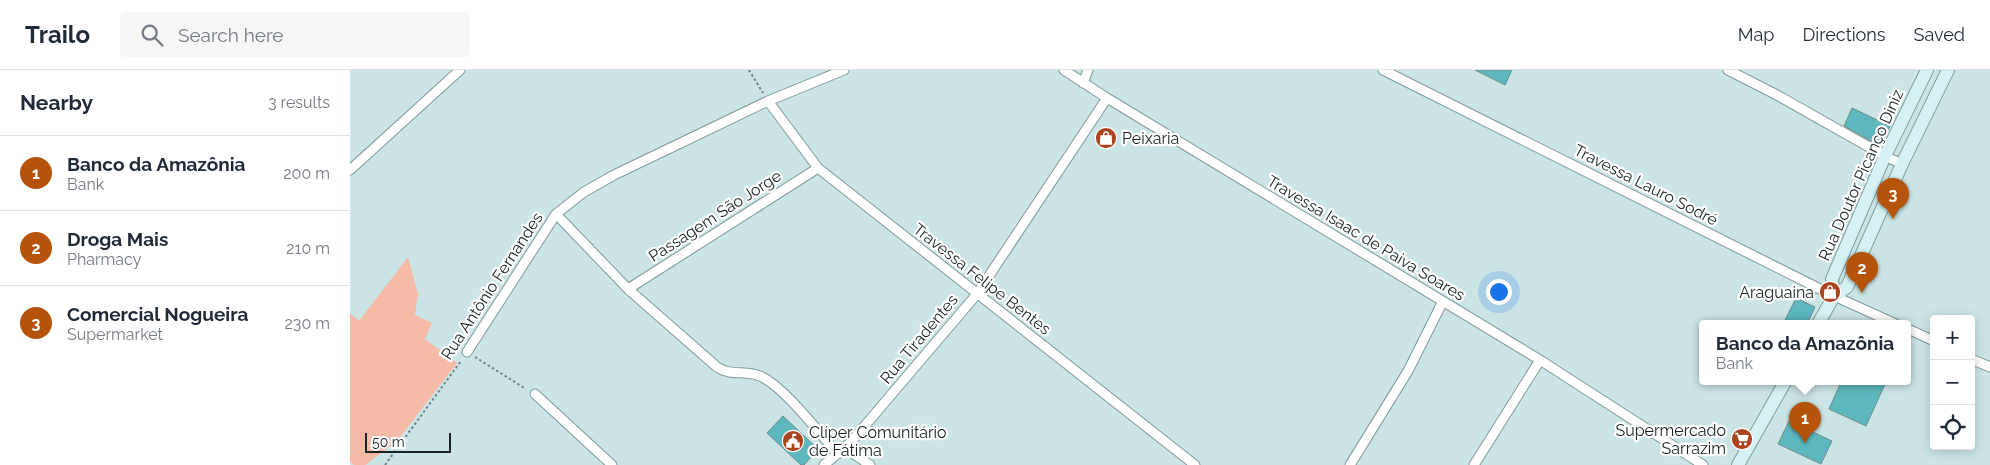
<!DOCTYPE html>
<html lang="en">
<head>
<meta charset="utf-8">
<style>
  body { margin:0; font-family:Raleway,sans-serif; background:#f6f6f7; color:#1f2937 }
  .controls { position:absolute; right:15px; bottom:15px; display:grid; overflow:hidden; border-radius:5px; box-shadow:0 2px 12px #0003 }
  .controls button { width:45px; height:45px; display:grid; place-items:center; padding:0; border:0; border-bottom:1px solid #e0e1e3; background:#fff; color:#1f2937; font:25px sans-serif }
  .scale { position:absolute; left:15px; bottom:12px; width:86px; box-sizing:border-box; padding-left:5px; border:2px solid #192223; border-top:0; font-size:14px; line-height:18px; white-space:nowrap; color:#192223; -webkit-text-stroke:4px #fff; paint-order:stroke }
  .you { position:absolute; left:1148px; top:221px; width:18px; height:18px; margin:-12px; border:4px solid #fff; border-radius:50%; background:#1a73e8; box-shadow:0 0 0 8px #1a73e833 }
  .badge { display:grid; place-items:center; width:32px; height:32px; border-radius:50%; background:#b45309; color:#fff; font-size:16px; font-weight:700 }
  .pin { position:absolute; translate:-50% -41px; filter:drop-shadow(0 1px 2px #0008) }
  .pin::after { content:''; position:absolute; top:26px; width:18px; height:15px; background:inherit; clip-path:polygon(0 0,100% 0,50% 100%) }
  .popup { position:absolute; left:1349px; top:250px; width:212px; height:65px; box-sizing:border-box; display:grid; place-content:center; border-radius:5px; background:#fff; filter:drop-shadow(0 1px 4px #0005); font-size:16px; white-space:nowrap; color:#747a83 }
  .popup b { font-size:19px; color:#1f2937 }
  .popup::after { content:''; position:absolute; left:50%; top:100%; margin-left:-10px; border:10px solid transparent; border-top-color:#fff }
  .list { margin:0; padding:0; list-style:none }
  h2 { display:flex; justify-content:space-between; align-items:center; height:65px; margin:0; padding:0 20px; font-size:21px }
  h2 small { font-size:16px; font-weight:400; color:#747a83 }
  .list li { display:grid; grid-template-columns:32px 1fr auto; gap:15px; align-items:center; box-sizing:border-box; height:75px; padding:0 20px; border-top:1px solid #e0e1e3 }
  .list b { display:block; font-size:19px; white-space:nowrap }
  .list p { margin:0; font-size:16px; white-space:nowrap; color:#747a83 }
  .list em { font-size:16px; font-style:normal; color:#747a83 }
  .icon { flex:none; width:28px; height:28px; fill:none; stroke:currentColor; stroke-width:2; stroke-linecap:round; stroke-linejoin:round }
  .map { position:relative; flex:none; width:1640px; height:395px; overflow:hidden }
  header { display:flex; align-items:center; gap:30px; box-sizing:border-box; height:70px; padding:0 25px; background:#fff; border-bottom:1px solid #e0e1e3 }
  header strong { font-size:24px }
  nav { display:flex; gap:28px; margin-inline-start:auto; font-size:18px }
  .search { width:350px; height:45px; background:#f6f6f7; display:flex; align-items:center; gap:12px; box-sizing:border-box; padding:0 18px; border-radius:5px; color:#747a83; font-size:19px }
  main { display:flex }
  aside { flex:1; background:#fff }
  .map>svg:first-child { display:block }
  .green { fill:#f5bba7 }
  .building { fill:#5cb8bd; stroke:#738b8d }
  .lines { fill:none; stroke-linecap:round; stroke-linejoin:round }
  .street-casing { stroke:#80999a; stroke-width:11 }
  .secondary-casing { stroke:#80999a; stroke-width:14 }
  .path { stroke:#718283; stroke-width:2; stroke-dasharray:2.5 2.5; stroke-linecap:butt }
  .street { stroke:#fff; stroke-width:9 }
  .secondary { stroke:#d4f2f4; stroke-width:12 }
  .labels { text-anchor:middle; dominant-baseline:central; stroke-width:4.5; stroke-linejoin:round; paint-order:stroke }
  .poi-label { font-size:16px; fill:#192223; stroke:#fff; text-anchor:start }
  .street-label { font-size:16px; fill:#192223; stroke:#fff }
</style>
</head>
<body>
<header>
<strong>Trailo</strong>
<div class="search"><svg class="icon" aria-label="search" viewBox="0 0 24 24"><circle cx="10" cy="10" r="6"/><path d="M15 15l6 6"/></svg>Search here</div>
<nav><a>Map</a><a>Directions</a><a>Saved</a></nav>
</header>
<main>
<aside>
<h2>Nearby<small>3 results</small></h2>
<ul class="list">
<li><span class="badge">1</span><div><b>Banco da Amazônia</b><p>Bank</p></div><em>200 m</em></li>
<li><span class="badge">2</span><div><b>Droga Mais</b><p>Pharmacy</p></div><em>210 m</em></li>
<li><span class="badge">3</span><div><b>Comercial Nogueira</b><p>Supermarket</p></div><em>230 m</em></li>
</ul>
</aside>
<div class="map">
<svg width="1640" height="395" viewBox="0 0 1640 395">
  <rect width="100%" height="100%" fill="#cbe5e6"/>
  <!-- green -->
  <path class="green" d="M58,187L68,224L65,245L82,253L75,269L107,293L47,371L15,395H4L0,392V243L9,251Z"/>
  <!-- building -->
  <path class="building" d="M1125,0H1162L1155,15Z
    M1502,38L1540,56L1530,76L1494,56Z
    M1446,228L1465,237L1457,254H1433Z
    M1491,312H1536L1516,356L1479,339Z
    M433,346L468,379L454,395H451L417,363Z
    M1439,351L1482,371L1471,394L1428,374Z"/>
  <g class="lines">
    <!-- street casing -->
    <g class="street-casing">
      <path id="street" d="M714,0L757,28L1190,290L1353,395
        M1033,0L1484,226L1546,254
        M1378,0L1427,25L1535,86L1552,94
        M733,13L738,0
        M418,31L468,98L845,395
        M0,100L110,0
        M206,144L278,219L367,297C381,307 397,299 412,307C436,319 469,363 488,384
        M278,219L468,98
        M1558,259L1584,271
        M117,282L206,144L234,122L264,105L418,31L494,0
        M1621,289L1640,297
        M185,324L262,395
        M495,378L520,395
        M474,395L501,372L627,224L757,28
        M1000,395L1058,301L1092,233
        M1124,395L1190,290"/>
    </g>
    <!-- secondary casing -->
    <g class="secondary-casing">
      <path id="secondary" d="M1484,226L1482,209L1535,86L1577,0
        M1468,254L1484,226L1497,217L1552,94L1598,0
        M1388,395L1435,312"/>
    </g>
    <!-- path -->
    <path class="path" d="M399,0L413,23
      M125,287L176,319
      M35,395L111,291"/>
    <!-- street -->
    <use href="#street" class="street"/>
    <!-- secondary -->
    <use href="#secondary" class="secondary"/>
  </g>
  <!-- icons -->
  <defs>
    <g id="shop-disc" transform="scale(1.125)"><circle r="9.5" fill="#ab451d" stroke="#fff"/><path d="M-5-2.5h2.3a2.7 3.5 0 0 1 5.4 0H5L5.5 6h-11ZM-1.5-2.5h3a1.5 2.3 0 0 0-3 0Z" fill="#fff"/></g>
    <g id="supermarket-disc" transform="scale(1.125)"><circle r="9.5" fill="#ab451d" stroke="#fff"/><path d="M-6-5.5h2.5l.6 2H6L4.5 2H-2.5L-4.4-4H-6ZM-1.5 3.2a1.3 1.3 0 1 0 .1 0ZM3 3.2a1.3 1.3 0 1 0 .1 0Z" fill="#fff"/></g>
    <g id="civic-disc" transform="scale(1.125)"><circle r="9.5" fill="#ab451d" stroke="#fff"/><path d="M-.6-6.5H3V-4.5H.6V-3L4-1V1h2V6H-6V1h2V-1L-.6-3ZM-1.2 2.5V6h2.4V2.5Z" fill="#fff"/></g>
  </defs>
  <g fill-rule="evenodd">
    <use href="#shop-disc" x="756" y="68"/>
    <use href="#shop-disc" x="1480" y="222"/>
    <use href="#supermarket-disc" x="1392" y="369"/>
    <use href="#civic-disc" x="443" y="371"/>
  </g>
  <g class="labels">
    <!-- poi labels -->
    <g class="poi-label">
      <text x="772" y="68">Peixaria</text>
      <text x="1464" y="222" text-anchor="end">Araguaina</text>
      <text x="1376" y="360" text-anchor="end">Supermercado<tspan x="1376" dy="18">Sarrazim</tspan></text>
      <text x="459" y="362">Clíper Comunitário<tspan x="459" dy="18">de Fátima</tspan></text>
    </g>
    <!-- street labels -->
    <g class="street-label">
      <text transform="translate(1511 105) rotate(-66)">Rua Doutor Picanço Diniz</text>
      <text transform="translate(1296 115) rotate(27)">Travessa Lauro Sodré</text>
      <text transform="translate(365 146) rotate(-33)">Passagem São Jorge</text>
      <text transform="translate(1016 168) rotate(31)">Travessa Isaac de Paiva Soares</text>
      <text transform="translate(632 209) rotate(38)">Travessa Felipe Bentes</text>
      <text transform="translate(142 216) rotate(-57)">Rua Antônio Fernandes</text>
      <text transform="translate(569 269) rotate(-50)">Rua Tiradentes</text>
    </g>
  </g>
</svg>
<div class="controls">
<button>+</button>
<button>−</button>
<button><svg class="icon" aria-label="locate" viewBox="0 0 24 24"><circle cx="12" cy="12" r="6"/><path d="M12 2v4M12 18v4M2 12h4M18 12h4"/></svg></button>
</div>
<div class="scale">50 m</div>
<div class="you"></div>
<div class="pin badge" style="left:1455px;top:373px">1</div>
<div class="popup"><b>Banco da Amazônia</b>Bank</div>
<div class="pin badge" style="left:1512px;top:223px">2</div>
<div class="pin badge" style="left:1543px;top:149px">3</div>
</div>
</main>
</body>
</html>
